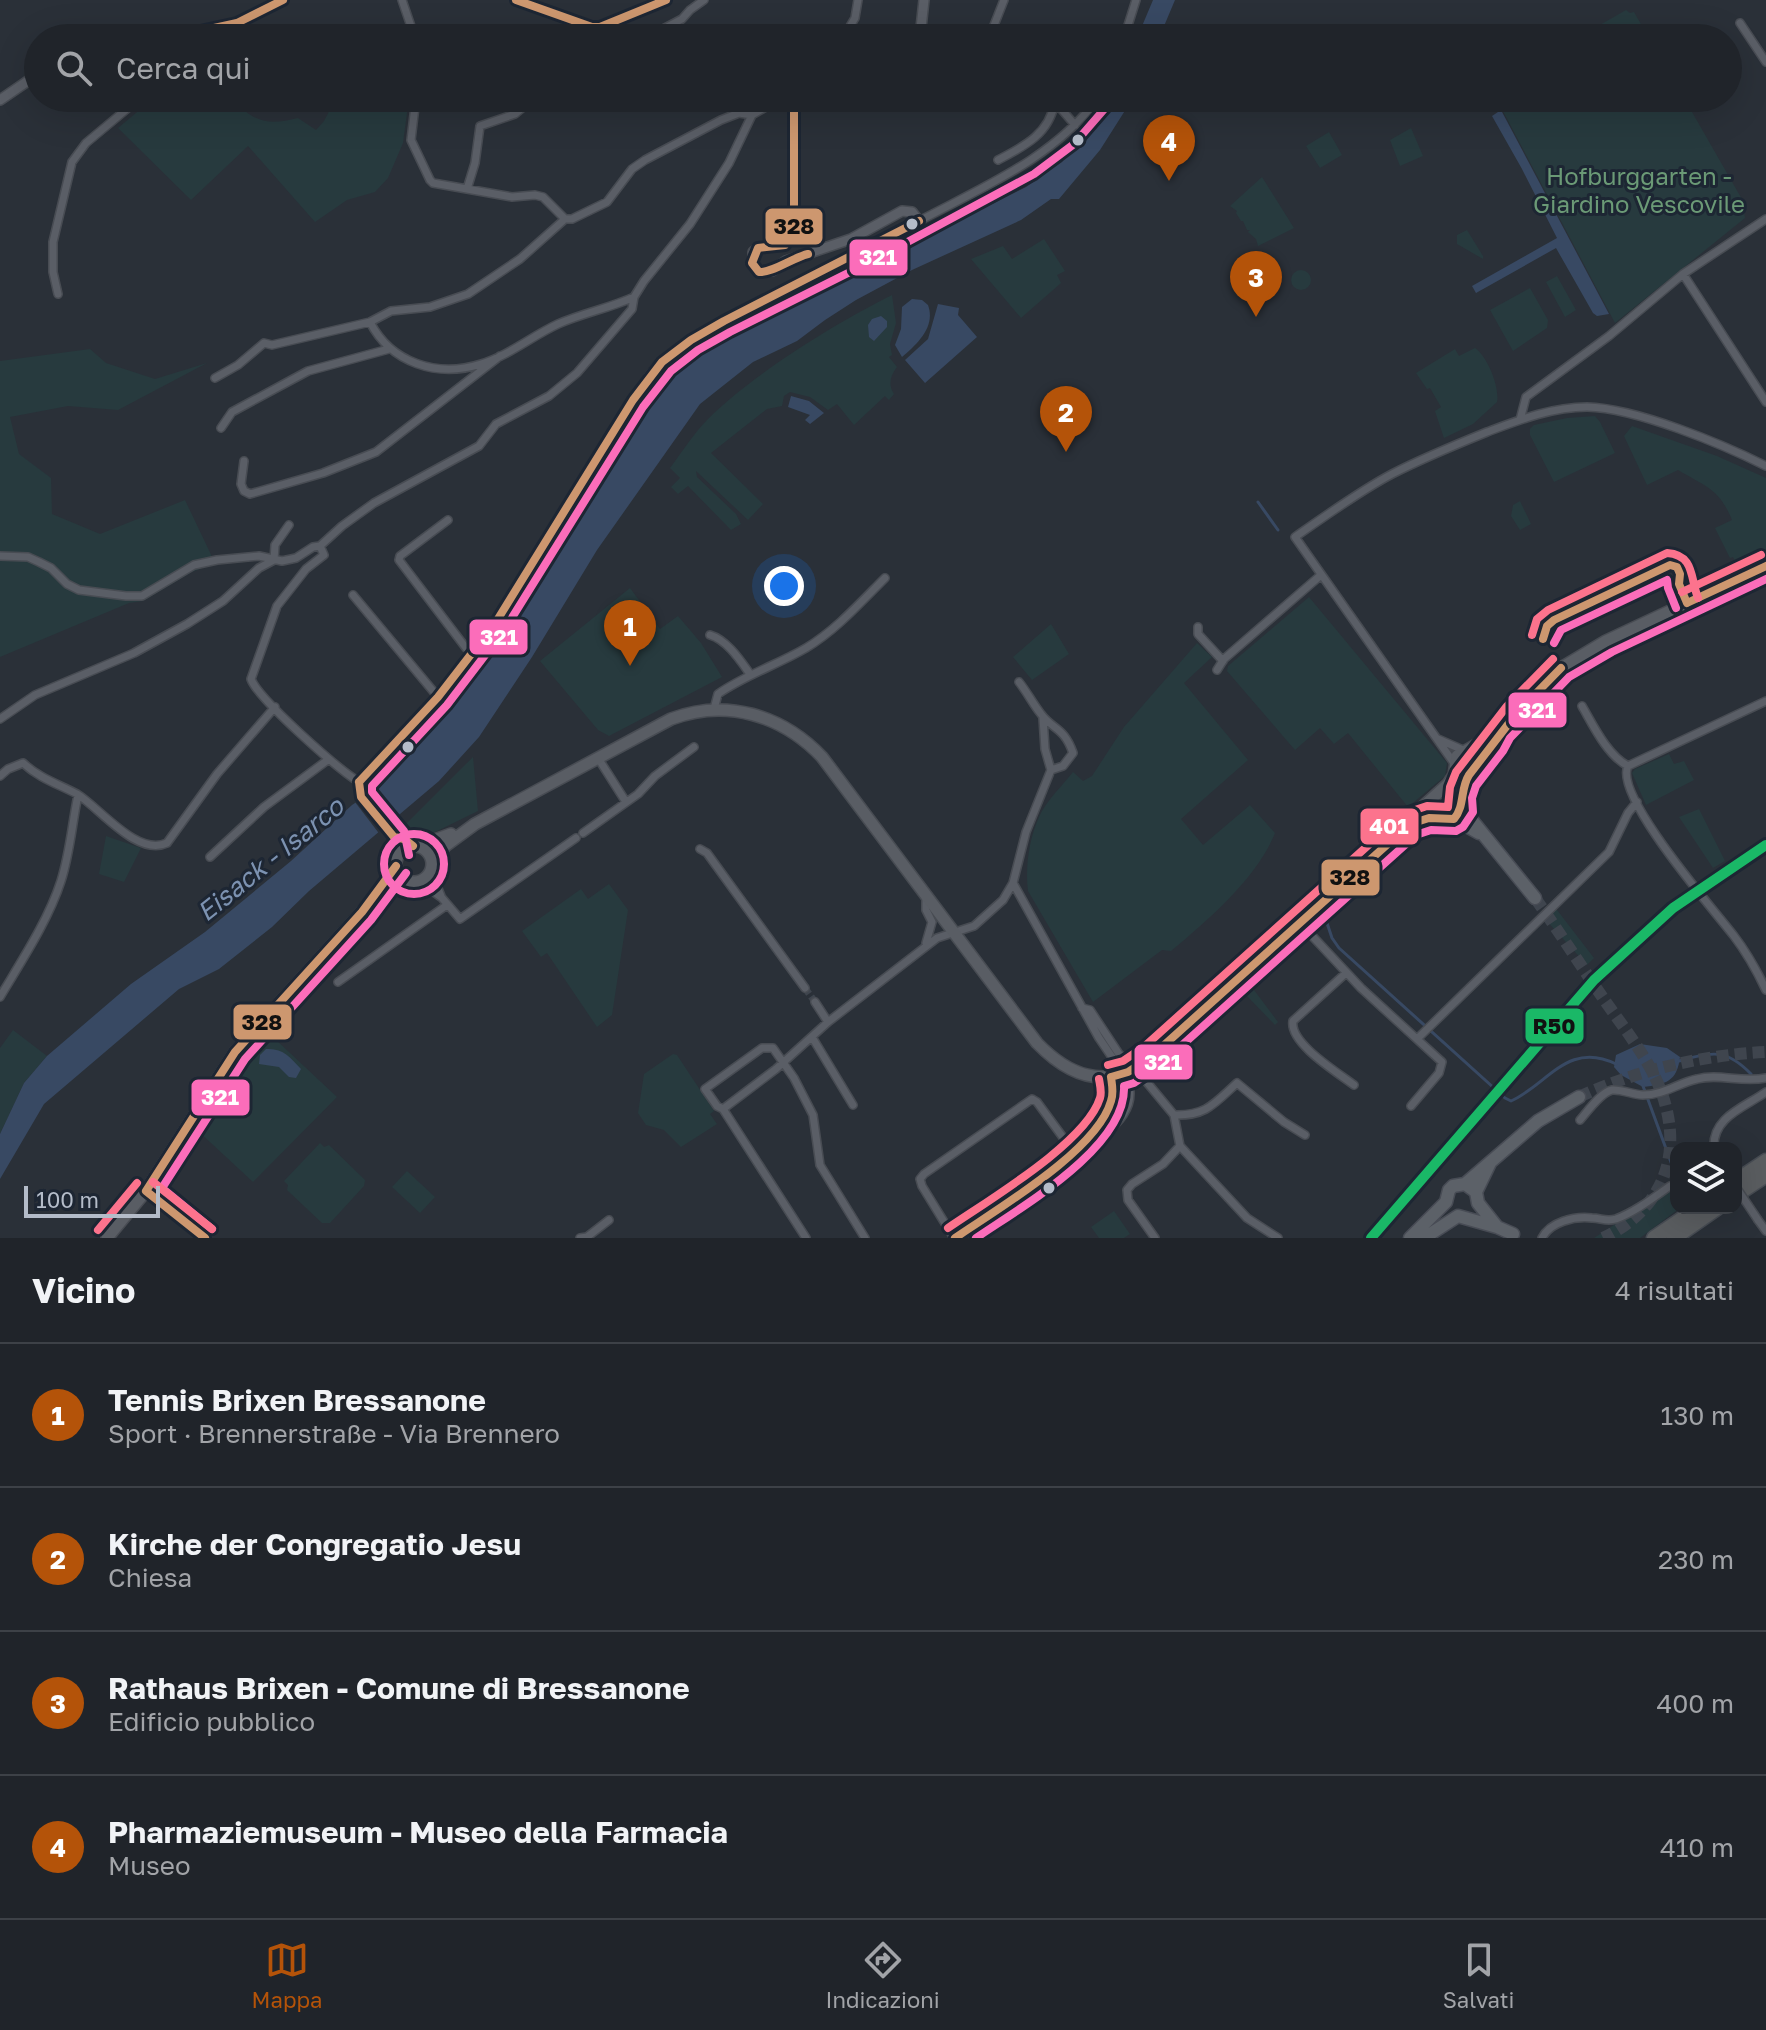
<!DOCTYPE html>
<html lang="it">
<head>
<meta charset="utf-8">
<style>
  body { margin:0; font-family:"Golos Text",sans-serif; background:#282c32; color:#f1f3f6 }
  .controls { position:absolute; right:24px; bottom:24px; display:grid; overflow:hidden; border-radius:16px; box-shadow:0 8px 32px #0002 }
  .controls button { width:72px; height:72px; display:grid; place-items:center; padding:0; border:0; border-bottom:2px solid #3d4147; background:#20242a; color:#f1f3f6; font:40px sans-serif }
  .scale { position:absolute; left:24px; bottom:20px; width:136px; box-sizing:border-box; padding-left:8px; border:4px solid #b4bcc9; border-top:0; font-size:22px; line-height:28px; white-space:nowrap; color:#b4bcc9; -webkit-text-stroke:6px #1d2633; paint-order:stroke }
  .you { position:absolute; left:784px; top:586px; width:28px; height:28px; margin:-20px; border:6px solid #fff; border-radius:50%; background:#1a73e8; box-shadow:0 0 0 12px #1a73e833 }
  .badge { display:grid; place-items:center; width:52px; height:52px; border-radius:50%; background:#b45309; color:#fff; font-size:26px; font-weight:700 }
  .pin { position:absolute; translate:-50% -66px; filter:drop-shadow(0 2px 4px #0008) }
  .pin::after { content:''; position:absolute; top:42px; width:28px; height:24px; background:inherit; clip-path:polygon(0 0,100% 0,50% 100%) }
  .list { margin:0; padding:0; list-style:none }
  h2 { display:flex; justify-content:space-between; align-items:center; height:104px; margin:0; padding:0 32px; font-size:34px }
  h2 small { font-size:26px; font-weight:400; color:#a2a4a8 }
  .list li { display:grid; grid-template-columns:52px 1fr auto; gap:24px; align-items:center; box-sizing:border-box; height:144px; padding:0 32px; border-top:2px solid #3d4147 }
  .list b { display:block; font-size:30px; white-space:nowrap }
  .list p { margin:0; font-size:26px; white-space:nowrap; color:#a2a4a8 }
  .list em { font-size:26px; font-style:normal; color:#a2a4a8 }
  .icon { flex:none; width:44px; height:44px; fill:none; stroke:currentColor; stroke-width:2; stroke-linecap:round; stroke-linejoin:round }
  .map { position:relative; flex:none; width:1766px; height:1238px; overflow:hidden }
  .search { position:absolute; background:#20242a; box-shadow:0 8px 32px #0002; left:24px; right:24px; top:24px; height:88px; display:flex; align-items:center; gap:20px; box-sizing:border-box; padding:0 28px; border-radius:44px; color:#a2a4a8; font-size:30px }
  .sheet { height:680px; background:#20242a }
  nav { display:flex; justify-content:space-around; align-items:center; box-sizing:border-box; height:112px; border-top:2px solid #3d4147; background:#20242a; font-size:22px; color:#a2a4a8 }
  nav a { display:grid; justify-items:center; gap:4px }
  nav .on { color:#b45309 }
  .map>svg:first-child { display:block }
  .green { fill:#273a3e }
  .water { fill:#384963 }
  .pier { fill:#2a3038 }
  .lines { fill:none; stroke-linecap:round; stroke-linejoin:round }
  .stream { stroke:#384963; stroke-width:3 }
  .minor-tunnel { stroke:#3f454e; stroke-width:7; stroke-dasharray:7 3.5; stroke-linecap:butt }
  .primary-tunnel { stroke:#3f454e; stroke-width:12; stroke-dasharray:12 6; stroke-linecap:butt }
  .minor-casing { stroke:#484c53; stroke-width:10 }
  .tertiary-casing { stroke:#484c53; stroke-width:12 }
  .secondary-casing { stroke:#484c53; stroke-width:14 }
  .primary-casing { stroke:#484c55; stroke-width:15 }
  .motorway-casing { stroke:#474c53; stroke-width:17 }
  .minor { stroke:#5a5e66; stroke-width:7 }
  .tertiary { stroke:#5a5e66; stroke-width:9 }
  .secondary { stroke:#595d64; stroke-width:11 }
  .primary { stroke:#5c6168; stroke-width:12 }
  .motorway { stroke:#5a5d60; stroke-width:14 }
  .minor-bridge-casing { stroke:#484c53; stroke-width:10; stroke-linecap:butt }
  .minor-bridge { stroke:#5a5e66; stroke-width:7 }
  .bus-1-casing { stroke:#1d2633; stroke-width:14 }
  .bus-2-casing { stroke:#1d2633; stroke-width:14 }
  .bus-3-casing { stroke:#1d2633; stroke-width:14 }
  .bus-1 { stroke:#cd976f; stroke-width:8 }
  .bus-2 { stroke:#fb6dba; stroke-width:8 }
  .bus-3 { stroke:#fc738d; stroke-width:8 }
  .rail-1-casing { stroke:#1d2633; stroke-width:16 }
  .rail-1 { stroke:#1ab867; stroke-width:10 }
  .bus-dot { fill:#b4bcc9; stroke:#1d2633; stroke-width:3 }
  .labels { text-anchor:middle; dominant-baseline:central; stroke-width:6; stroke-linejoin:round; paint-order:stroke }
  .park-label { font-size:24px; fill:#6b9a76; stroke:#1d2633 }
  .water-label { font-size:26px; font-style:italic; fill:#7c92b1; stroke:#1d2633 }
  .line-badge { stroke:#1d2633; stroke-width:3 }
  .badge-label { font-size:22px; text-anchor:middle; font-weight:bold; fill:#fff }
  .pale-badge-label { font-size:22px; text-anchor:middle; font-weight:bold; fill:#111 }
</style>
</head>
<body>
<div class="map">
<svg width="1766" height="1238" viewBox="0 0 1766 1238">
  <rect width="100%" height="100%" fill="#2a3038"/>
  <!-- green -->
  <path class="green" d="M1626,10L1630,13L1634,12L1649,38H1577Z
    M154,98H191L197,107L223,98H232C253,122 267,126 298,118L316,130L324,121L336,98H409L403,143L388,178L375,192L347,200L315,222L248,146L191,200L118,128Z
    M1496,98H1684L1747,208L1744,212L1745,218L1615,323Z
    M1411,128L1423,156L1400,166L1390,140Z
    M1329,132L1342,155L1320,168L1306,146Z
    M1262,177L1294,228L1258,246L1256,239L1248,232L1250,230H1247L1243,221H1241L1236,213L1237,211L1230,206Z
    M1467,230L1483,256V259L1457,244V235Z
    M1044,239L1065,271L1057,275L1061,283L1021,318L971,259L1003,246L1012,259Z
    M1291 280a10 10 0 1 1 20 0a10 10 0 1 1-20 0Z
    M1557,276L1576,310L1565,317L1546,282Z
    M1530,288L1548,320L1547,328L1513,351L1490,310Z
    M892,295L896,323L890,344L892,355L889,357L897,367C890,376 888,385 894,394L889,400L885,396L854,425L837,404L828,410L810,397L790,392L784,396L782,406L767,409L711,453L763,504L748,520L696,471L697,477L736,514L741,524L731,530L688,486L678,494L671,487L680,478L670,468C682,452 694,433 708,419C753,374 834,324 892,295Z
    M1475,348C1487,356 1500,387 1497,402L1473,424L1444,438L1435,411L1441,407L1430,388L1427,389L1416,373L1455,349L1459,356Z
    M90,349L106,363L155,379L207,363L118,410L68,406L10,417L19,454L51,478L52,514L100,534L185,500L215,563L192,572L143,601L129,603L0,657V361Z
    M1595,416L1600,422L1615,453L1554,482L1530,435V429L1534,425L1567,418Z
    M1632,426L1717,456L1766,478V556L1739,569L1733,557L1730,558L1715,528L1732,520C1719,488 1706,487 1678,470L1647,485L1624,436Z
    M1520,501L1531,524L1520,530L1511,516L1513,505Z
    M630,588L660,629L678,616L701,643L722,677L609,736L598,730L540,661Z
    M1309,597L1447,763L1445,776L1408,807L1348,733L1334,744L1320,728L1295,750L1227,671L1228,666Z
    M1051,624L1069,654L1032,680L1013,657Z
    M1197,643L1212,657L1184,683L1248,760L1181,819L1203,845L1250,805L1275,833C1257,878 1208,920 1171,951L1162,950L1093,1002L1028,891C1025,868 1029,839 1039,817C1046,801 1062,786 1073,772L1083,781L1092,776L1124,727Z
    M1669,754L1674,764L1684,761L1694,780L1646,805L1632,773L1635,769Z
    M473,757L478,811L429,835L403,830V827Z
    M1699,809L1725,861L1713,868L1679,817Z
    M106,836L141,848L124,882L99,874Z
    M609,884L628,910L612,1015L597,1027L547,953L541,957L522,931L581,889L588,899Z
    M1554,906L1594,958L1587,965L1543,917Z
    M1251,986L1278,1022L1275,1025L1244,993Z
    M13,1030L47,1056L24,1083L0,1134V1048Z
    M274,1038L337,1097L253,1182L197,1130L224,1088Z
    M673,1054L677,1055L714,1111L710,1114L717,1124L681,1147L664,1130L646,1125L638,1113L644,1074Z
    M320,1143L324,1147L329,1145L365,1180L364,1186L330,1223H322L287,1190L288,1185L284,1181Z
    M407,1171L435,1197L420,1213L392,1187Z
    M1676,1184V1208H1680L1640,1238H1594Z
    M1114,1211L1130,1234L1124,1238H1099L1091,1227Z"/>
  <!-- water -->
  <path class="water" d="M1153,0H1175L1159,38H1137Z
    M1110,98H1133L1100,150L1059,199H1051L1021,220L912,270L856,300L825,320L797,341L753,362L700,404L597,550L532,657L479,737L439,781L309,891L272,927L219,969L179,989L44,1104L0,1179V1134L24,1083L47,1056L131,984L205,932L291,861L352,805L376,789L499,632L634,411L649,390L669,372L698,351L1026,187L1062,162L1098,120Z
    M1501,110L1609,314L1597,316L1593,313L1556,248L1476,293L1472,286L1557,238L1522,169L1492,116Z
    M912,299L922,300L928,305C936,327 917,344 902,357L895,345L901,329L902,307Z
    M938,304L959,308L958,315L977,337L925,383L905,360L928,339Z
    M881,316L887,321V327L874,341L869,337L868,325L872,319Z
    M791,396L809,401L824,413L810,424L805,420L810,415L788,407Z
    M1640,1044L1667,1048L1680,1057C1677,1082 1666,1084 1643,1087L1621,1075L1614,1067L1616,1055Z
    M266,1049C283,1048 290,1057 301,1069L296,1078L289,1077L279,1067L259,1064L260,1055Z"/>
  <!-- pier -->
  <path class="pier" d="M367,793L393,826L381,836L355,802Z"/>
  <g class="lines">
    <!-- stream -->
    <path class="stream" d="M1258,502L1278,530
      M1325,917L1332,938L1339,948L1505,1098L1511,1101C1547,1085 1568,1040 1616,1064
      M1679,1061C1712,1051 1727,1049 1751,1074
      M1643,1086L1672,1165L1676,1194"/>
    <!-- minor-tunnel -->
    <path class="minor-tunnel" d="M805,988L815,1002"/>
    <!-- primary-tunnel -->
    <path class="primary-tunnel" d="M1535,898C1558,930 1579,963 1601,995C1624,1029 1656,1066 1666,1107C1681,1165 1656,1213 1603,1238
      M1579,1097C1637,1070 1703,1055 1766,1052"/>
    <!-- minor casing -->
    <g class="minor-casing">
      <path id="minor" d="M402,0L415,38
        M1740,23L1766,62
        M646,38L682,19L690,10L704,0
        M843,38L855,18L858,0
        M989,38L1004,0
        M1124,38L1136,0
        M416,98L411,140L430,180L433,183L512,197L535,195L543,197L565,219
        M1056,103L1075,125
        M998,160C1025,146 1049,134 1055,102
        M467,189L475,163L480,126L515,114L534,98
        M565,219H572L607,202L632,169L645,160L721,120L739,113L752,115
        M919,221C983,187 1054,158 1098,98
        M1683,274L1766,402
        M58,294L53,272V242L72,162L86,143L140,98
        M370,322C391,363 437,378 481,364C508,356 532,336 558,324C583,313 610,308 634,297
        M215,378L238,365L264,343L272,345L370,322L391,311L430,307L468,294L520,259L565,219
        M1520,420L1526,397L1609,336L1683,274L1766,219
        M221,428L232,412L308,371L389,349
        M244,461L241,484L244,491L250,494L323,473L376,452L500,356
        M448,520L400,556L399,560L466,648L473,652
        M320,546L324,555L306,569L277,606L251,679C258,699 338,769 359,782
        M0,556L28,557L39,562L51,568L67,584L79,590L126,596H142L194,565L217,560L259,556L282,561L296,558L313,547L320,546L342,526L374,503L479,446L496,424L549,396L577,373L632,309L634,297L644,281L690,224L729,163L752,115L781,98
        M274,560L275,545L289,525
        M353,595L438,697
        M1198,627V634L1223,661
        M710,635C727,640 740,660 750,674
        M1217,670L1224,659L1321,575
        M1019,682C1027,692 1033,704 1041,714C1053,730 1064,727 1073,753L1063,766L1051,770
        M1582,706C1593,725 1607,755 1628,766
        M714,709L718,694C745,675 777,665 806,648C836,630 860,603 885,578
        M0,719L35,695L134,653L187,624L223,601L259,568L274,560
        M1438,739L1463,750
        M598,758L626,802
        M1456,766L1295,537C1327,515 1358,492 1392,474C1423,458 1455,445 1487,432C1519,420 1552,407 1587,407C1636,408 1722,444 1766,466
        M1628,766C1613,795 1714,910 1734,936C1747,953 1757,971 1766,990
        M1628,766L1766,701
        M0,776L8,769L23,763C39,778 58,784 77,794C100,808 137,857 167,843L217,774L275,707
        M583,833L638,794L655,776L694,747
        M700,849L707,853L805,988
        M210,857L264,807L329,759
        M431,871L441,896
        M420,882L442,898L460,919L576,838
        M1013,883L1099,1038L1118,1066
        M926,899V910L932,922L926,943
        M1301,924L1361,988L1442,1062L1439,1073L1411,1106
        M1346,973L1293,1021C1289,1043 1337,1072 1354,1085
        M338,982L447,905
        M0,997C22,960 48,921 61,881C70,853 72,824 78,795
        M815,1002L828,1022
        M1082,1008L1090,1010L1119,1054L1135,1068L1174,1115L1180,1146L1247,1218L1278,1238
        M812,1037L853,1105
        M1418,1038L1609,852L1628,813L1637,802
        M723,1109L776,1069L828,1022L937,938L974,926L1003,900L1013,883L1026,832L1051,770L1045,749L1043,718
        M723,1109L717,1106L705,1089L762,1048H773L794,1078L813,1115L820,1165L865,1238
        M723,1109L806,1238
        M1174,1115C1206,1116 1214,1104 1237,1083L1284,1122L1305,1135
        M1580,1120C1587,1112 1601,1092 1612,1090C1621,1089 1634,1095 1643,1095C1664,1095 1678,1083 1697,1079C1719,1073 1741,1083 1766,1078
        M1089,1135L1096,1143C1113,1127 1135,1111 1129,1085
        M1714,1148C1712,1117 1745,1107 1766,1092
        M146,1191L205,1238
        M1758,1220L1766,1231
        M580,1238L587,1237L609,1220
        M954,1238L922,1186L920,1179L924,1174L1032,1099L1037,1102L1073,1151
        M955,1238C997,1208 1089,1153 1109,1107C1114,1097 1113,1087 1111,1077
        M1155,1238L1128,1200L1127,1190L1132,1184L1163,1164L1180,1146
        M1542,1238C1550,1222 1574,1216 1592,1218C1601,1218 1606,1222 1616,1219C1635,1212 1653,1198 1670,1186"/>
    </g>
    <!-- tertiary casing -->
    <g class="tertiary-casing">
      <path id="tertiary" d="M516,0L592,27H600L666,0
        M168,38L237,23L283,0
        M910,38L921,28L924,0
        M0,100L38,74
        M394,837L404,839L413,846
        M397,857L394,837L361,797L359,782L438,697L496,622L650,376L662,362L691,340L919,221L912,212L902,211L851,239L786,261L772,271H758L753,265V252L758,248L785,245L792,236L794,229V98"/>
    </g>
    <!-- secondary casing -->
    <g class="secondary-casing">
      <path id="secondary" d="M1410,824L1429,818L1454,819L1462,808L1460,798L1465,780L1493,745L1500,731L1561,668L1606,641L1766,566
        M396 864a18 18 0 1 1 36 0a18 18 0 1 1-36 0Z
        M418,846L451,834
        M432,865L445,846L475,824L671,719C726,698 782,715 822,757L1037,1043C1068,1075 1104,1090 1144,1063L1398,837L1410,824L1416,813L1448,784L1454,775L1457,756L1500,731
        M107,1238L146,1191L235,1052L362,912L391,888L409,882"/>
    </g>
    <!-- primary casing -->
    <g class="primary-casing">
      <path id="primary" d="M1462,808L1535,898
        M1454,819L1479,833
        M1465,1184L1476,1192L1478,1203L1497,1227
        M1476,1192L1490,1163
        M1410,1238L1446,1202L1449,1190L1453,1186L1465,1184L1538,1121L1579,1097
        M1424,1238L1458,1216L1497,1227L1513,1234"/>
    </g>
    <!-- motorway casing -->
    <g class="motorway-casing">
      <path id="motorway" d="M1736,1181L1766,1161
        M1736,1195L1766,1175
        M1654,1238L1698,1208
        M1674,1238L1717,1208"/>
    </g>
    <!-- minor -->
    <use href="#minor" class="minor"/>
    <!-- tertiary -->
    <use href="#tertiary" class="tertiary"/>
    <!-- secondary -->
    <use href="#secondary" class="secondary"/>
    <!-- primary -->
    <use href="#primary" class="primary"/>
    <!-- motorway -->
    <use href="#motorway" class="motorway"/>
    <!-- minor-bridge casing -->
    <g class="minor-bridge-casing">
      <path id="minor-bridge" d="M1736,1187L1758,1220"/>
    </g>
    <!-- minor-bridge -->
    <use href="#minor-bridge" class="minor-bridge"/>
    <!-- bus-1 casing -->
    <g class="bus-1-casing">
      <path id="bus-1" d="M516,0L592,27H600L666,0
        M168,38L237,23L283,0
        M794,98V229L785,245L758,248L752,263L759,272C772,273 792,258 808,254
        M1687,603L1766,566
        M1543,639L1547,626L1554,620L1670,565L1677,567L1680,574L1679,584L1687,603
        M359,782L438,697L496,622L633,400L662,362L691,340L724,321L919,221
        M359,782L361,797L394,837L404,839L413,846
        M1111,1077L1128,1072L1152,1056L1410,824L1429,818L1454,819C1465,806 1460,789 1469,775L1516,714L1561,668
        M146,1191L235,1052L362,912L396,866
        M146,1191L205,1238
        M955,1238C997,1209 1097,1151 1111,1101C1114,1093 1112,1085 1111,1077"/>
    </g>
    <!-- bus-2 casing -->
    <g class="bus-2-casing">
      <path id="bus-2" d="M1554,643L1561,630L1667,580L1668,588L1676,608
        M384 864a30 30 0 1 1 60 0a30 30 0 1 1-60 0Z
        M409,855L404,831L372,792V786L447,705L505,629L643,407L671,371L698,350L730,332L874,260L1034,174L1074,144L1107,106
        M212,1229L162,1188L245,1059L371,920L406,873
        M976,1238C1021,1207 1127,1147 1124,1086L1134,1083L1160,1065L1416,835L1431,830L1456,831L1463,827L1473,812L1472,798L1476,786L1503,751L1510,738L1569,677L1612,652L1766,579"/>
    </g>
    <!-- bus-3 casing -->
    <g class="bus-3-casing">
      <path id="bus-3" d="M1682,592L1761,555
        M1532,635L1537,619L1548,610L1667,553C1695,555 1690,578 1698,598
        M1108,1065L1123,1061L1145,1046L1403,814L1427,806L1448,807L1450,787L1456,772L1507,706L1553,659
        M153,1182L212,1229
        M948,1228C987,1201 1086,1143 1100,1098C1102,1092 1100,1085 1099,1079
        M98,1230L137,1183"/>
    </g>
    <!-- bus-1 -->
    <use href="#bus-1" class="bus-1"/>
    <!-- bus-2 -->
    <use href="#bus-2" class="bus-2"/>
    <!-- bus-3 -->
    <use href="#bus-3" class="bus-3"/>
    <!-- rail-1 casing -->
    <g class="rail-1-casing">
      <path id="rail-1" d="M1371,1238L1594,980L1673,908L1766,845"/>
    </g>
    <!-- rail-1 -->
    <use href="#rail-1" class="rail-1"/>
  </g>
  <!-- markers -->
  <g class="bus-dot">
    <circle cx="1078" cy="140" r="7"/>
    <circle cx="912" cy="224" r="7"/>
    <circle cx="408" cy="747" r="7"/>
    <circle cx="1049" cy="1188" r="7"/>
  </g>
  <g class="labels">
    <!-- park labels -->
    <g class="park-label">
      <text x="1639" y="175">Hofburggarten -<tspan x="1639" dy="28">Giardino Vescovile</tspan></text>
    </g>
    <!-- water labels -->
    <g class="water-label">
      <text transform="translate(270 859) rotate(-39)">Eisack - Isarco</text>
    </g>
  </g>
  <g class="line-badge">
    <rect x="764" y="207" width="60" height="39" rx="8" fill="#cd976f"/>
    <rect x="848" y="238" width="61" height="39" rx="8" fill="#fb6dba"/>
    <rect x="468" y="618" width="61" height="38" rx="8" fill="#fb6dba"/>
    <rect x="1507" y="691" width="61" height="38" rx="8" fill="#fb6dba"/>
    <rect x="1359" y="807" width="61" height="39" rx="8" fill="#fc738d"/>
    <rect x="1320" y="858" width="61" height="39" rx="8" fill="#cd976f"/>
    <rect x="232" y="1003" width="61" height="38" rx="8" fill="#cd976f"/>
    <rect x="1524" y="1007" width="61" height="38" rx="8" fill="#1ab867"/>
    <rect x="1133" y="1043" width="61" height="38" rx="8" fill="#fb6dba"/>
    <rect x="190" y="1078" width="61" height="39" rx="8" fill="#fb6dba"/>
  </g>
  <g class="badge-label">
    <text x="878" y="265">321</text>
    <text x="499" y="645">321</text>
    <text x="1537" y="718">321</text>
    <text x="1389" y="834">401</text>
    <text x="1163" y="1070">321</text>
    <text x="220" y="1105">321</text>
  </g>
  <g class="pale-badge-label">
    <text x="794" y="234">328</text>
    <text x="1350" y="885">328</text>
    <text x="262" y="1030">328</text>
    <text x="1554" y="1034">R50</text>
  </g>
</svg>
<div class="controls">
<button><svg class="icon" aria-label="layers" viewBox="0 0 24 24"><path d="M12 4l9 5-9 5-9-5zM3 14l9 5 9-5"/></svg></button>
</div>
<div class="scale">100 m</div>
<div class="you"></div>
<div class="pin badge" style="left:630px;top:666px">1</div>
<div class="pin badge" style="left:1066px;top:452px">2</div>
<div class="pin badge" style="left:1256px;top:317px">3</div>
<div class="pin badge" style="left:1169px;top:181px">4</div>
<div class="search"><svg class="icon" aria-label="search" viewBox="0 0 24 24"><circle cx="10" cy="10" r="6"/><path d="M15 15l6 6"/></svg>Cerca qui</div>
</div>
<section class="sheet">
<h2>Vicino<small>4 risultati</small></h2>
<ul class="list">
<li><span class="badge">1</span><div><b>Tennis Brixen Bressanone</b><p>Sport · Brennerstraße - Via Brennero</p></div><em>130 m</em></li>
<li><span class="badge">2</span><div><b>Kirche der Congregatio Jesu</b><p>Chiesa</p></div><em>230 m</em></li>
<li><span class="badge">3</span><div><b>Rathaus Brixen - Comune di Bressanone</b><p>Edificio pubblico</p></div><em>400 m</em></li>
<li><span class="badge">4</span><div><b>Pharmaziemuseum - Museo della Farmacia</b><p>Museo</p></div><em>410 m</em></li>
</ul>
</section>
<nav>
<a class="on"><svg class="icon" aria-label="map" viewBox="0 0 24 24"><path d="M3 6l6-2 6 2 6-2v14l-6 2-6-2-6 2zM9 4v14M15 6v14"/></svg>Mappa</a>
<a><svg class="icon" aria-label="directions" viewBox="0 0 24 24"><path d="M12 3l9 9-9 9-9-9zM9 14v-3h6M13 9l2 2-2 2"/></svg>Indicazioni</a>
<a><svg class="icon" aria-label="saved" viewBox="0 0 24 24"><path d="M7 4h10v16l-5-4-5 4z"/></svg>Salvati</a>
</nav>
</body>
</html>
